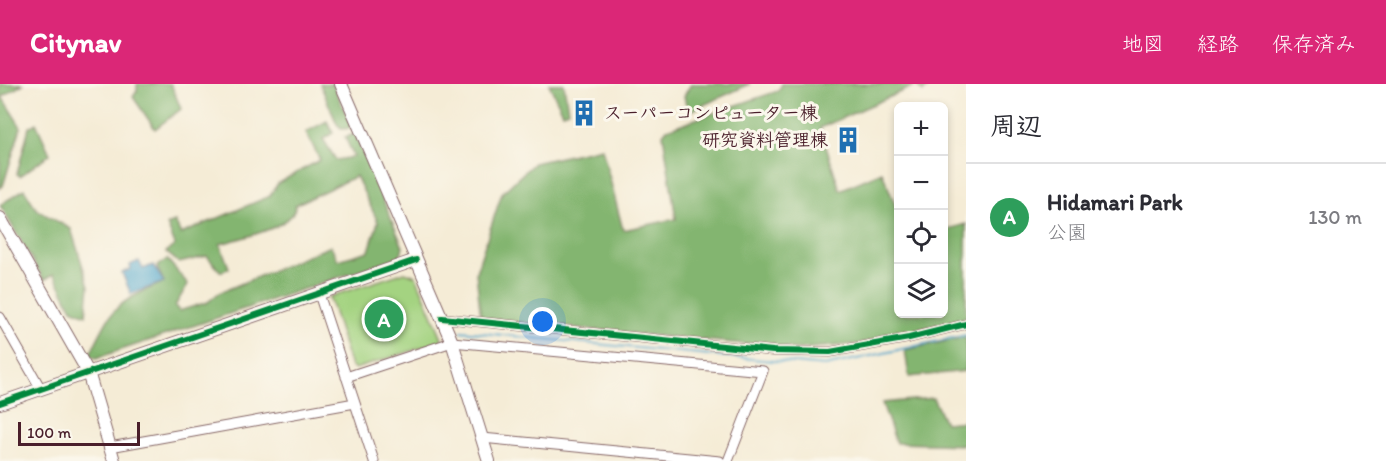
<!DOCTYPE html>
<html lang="ja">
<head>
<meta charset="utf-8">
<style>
  body { margin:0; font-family:Itim,"Klee One",sans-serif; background:#f2f2f3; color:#2b2b33 }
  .controls { position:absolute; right:18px; top:18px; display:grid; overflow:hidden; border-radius:9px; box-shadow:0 3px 9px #0003 }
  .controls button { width:54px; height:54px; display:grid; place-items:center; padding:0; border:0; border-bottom:2px solid #e1e1e2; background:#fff; color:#2b2b33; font:30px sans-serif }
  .scale { position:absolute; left:18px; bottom:15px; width:122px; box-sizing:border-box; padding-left:6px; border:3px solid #4a1f2b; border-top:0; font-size:16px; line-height:21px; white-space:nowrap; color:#4a1f2b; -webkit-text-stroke:4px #fbf7ec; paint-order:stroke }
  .you { position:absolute; left:543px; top:238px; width:21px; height:21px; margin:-15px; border:4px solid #fff; border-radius:50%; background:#1a73e8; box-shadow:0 0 0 9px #1a73e833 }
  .badge { display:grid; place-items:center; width:39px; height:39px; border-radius:50%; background:#db2777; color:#fff; font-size:20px; font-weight:700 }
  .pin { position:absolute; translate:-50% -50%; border:3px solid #fff; box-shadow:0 2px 6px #0006 }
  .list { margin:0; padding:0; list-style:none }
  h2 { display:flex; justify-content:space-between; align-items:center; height:78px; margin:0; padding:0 24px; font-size:26px }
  h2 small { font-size:20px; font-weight:400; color:#7c7c81 }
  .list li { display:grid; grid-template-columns:39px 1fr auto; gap:18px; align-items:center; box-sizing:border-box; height:108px; padding:0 24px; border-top:2px solid #e1e1e2 }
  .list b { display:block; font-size:22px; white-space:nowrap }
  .list p { margin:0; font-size:20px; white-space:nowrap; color:#7c7c81 }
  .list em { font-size:20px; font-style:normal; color:#7c7c81 }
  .icon { flex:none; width:33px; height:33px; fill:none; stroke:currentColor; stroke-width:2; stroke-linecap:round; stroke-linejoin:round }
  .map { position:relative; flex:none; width:966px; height:377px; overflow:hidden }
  header { display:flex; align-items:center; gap:36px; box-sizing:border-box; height:84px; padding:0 30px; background:#db2777; color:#fff }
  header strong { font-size:28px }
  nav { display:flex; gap:33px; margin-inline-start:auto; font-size:21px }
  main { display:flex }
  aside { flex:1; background:#fff }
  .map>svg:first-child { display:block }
  .green { fill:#a4d381; stroke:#777956; stroke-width:1.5 }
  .forest { fill:#83b56f; stroke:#666a4d; stroke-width:1.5 }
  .water { fill:#4da4ca; stroke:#4c627a; stroke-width:1.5 }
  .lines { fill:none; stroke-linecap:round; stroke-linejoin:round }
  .stream { stroke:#4da4ca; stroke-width:2 }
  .minor-casing { stroke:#866767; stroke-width:11 }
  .tertiary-casing { stroke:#866767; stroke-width:14 }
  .minor { stroke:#fff; stroke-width:9 }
  .tertiary { stroke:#fff; stroke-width:12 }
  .cycleway-casing { stroke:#fbf7ec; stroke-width:10 }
  .cycleway { stroke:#00873e; stroke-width:6 }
  .labels { text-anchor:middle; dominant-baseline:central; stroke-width:6; stroke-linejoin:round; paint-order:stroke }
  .poi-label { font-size:18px; font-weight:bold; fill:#4a1f2b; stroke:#fbf7ec; text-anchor:start }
</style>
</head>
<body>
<header>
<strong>Citynav</strong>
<nav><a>地図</a><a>経路</a><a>保存済み</a></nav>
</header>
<main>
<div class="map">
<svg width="966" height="377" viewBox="0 0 966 377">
  <rect width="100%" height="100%" fill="#fbf7ec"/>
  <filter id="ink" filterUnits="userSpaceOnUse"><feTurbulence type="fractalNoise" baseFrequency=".0167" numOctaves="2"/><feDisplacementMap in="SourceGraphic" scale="12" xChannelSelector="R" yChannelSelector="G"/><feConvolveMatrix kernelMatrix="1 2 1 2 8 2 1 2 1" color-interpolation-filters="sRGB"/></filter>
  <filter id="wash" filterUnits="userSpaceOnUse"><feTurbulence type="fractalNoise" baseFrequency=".008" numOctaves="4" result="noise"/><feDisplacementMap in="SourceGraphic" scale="24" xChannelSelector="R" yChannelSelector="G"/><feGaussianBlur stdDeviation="1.35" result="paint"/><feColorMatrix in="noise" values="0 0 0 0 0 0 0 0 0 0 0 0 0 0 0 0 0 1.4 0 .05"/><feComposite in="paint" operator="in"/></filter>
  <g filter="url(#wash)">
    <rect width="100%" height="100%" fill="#f5ecd6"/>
    <!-- green -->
    <path class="green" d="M405,188L416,192L442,254L439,258L355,285L351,283L329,213Z"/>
    <!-- forest -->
    <path class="forest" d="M0,0H23L2,13L21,43L3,102L0,104Z
      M137,0H171L181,25L155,45L133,13L137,7Z
      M320,0H333L352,44L342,45L337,40Z
      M549,0H564L568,27L563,29Z
      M691,0H750L688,28L684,12Z
      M782,0H932L923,8L916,1L820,44L840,106L882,88L898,128V230H944V146L966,140V234L858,260L798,265L481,235L476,188L502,109L534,79L602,64L623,146L676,135L663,50L667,45L778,7Z
      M327,37L333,49L323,55L336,76L354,73L345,53L355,50L403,163L400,173L97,274L89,272C114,222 112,221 164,198L157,183L167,175L188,200L175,222L179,227L208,218L219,209L331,162L338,176L369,167L378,138L356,92L295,121C296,144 239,154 220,160L229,184L221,188L207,172L179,179L166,168L175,161L167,141L175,138L181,150L270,112L278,99L320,76L306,48Z
      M36,39L50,70L20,92L17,90L29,43Z
      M24,105L37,126L71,145L89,202L86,231L72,225L54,190L44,196L0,121Z
      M966,253V287L909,293L905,266Z
      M933,314L945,339L966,337V361L896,359L882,319Z"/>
    <!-- water -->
    <path class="water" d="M139,177L143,185L153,181L164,198L131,210L122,189L131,185L130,181Z"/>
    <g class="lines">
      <!-- stream -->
      <path class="stream" d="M461,247L825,282L966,251"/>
    </g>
  </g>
  <g filter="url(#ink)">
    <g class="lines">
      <!-- minor casing -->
      <g class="minor-casing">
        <path id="minor" d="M319,210L374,377
          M0,233L41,305
          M442,234L773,267L830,268L909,254L966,240
          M346,293L452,258L763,287L728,377
          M482,354L720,377
          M110,363L355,319"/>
      </g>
      <!-- tertiary casing -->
      <g class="tertiary-casing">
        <path id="tertiary" d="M341,0L452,258L489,377
          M0,134L88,288L114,377
          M0,319L416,176"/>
      </g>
      <!-- minor -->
      <use href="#minor" class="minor"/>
      <!-- tertiary -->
      <use href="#tertiary" class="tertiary"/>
      <!-- cycleway casing -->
      <g class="cycleway-casing">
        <path id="cycleway" d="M442,234L773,267L830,268L909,254L966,240
          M0,319L416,176"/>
      </g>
      <!-- cycleway -->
      <use href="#cycleway" class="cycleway"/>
    </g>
  </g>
  <!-- icons -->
  <defs>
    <g id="building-bare" transform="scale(2.07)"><path d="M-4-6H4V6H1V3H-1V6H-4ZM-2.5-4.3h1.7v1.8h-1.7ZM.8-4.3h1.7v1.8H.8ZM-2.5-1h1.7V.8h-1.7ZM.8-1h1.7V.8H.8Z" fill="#1f6fb2" stroke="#fbf7ec" stroke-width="2.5" paint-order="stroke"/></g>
  </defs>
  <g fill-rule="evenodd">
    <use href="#building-bare" x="584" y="29"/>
    <use href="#building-bare" x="848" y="56"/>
  </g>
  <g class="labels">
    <!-- poi labels -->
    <g class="poi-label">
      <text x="604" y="29">スーパーコンピューター棟</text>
      <text x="828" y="56" text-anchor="end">研究資料管理棟</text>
    </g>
  </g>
</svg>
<div class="controls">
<button>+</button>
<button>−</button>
<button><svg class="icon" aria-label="locate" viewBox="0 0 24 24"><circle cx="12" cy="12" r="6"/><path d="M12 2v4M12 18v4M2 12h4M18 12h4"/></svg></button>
<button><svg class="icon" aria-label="layers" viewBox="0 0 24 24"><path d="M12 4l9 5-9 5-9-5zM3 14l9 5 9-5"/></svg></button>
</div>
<div class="scale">100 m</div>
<div class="you"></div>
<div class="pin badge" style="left:384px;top:235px;background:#2e9e5b">A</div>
</div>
<aside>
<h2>周辺<small></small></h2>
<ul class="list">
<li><span class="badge" style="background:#2e9e5b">A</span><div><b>Hidamari Park</b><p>公園</p></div><em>130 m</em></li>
</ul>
</aside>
</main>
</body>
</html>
